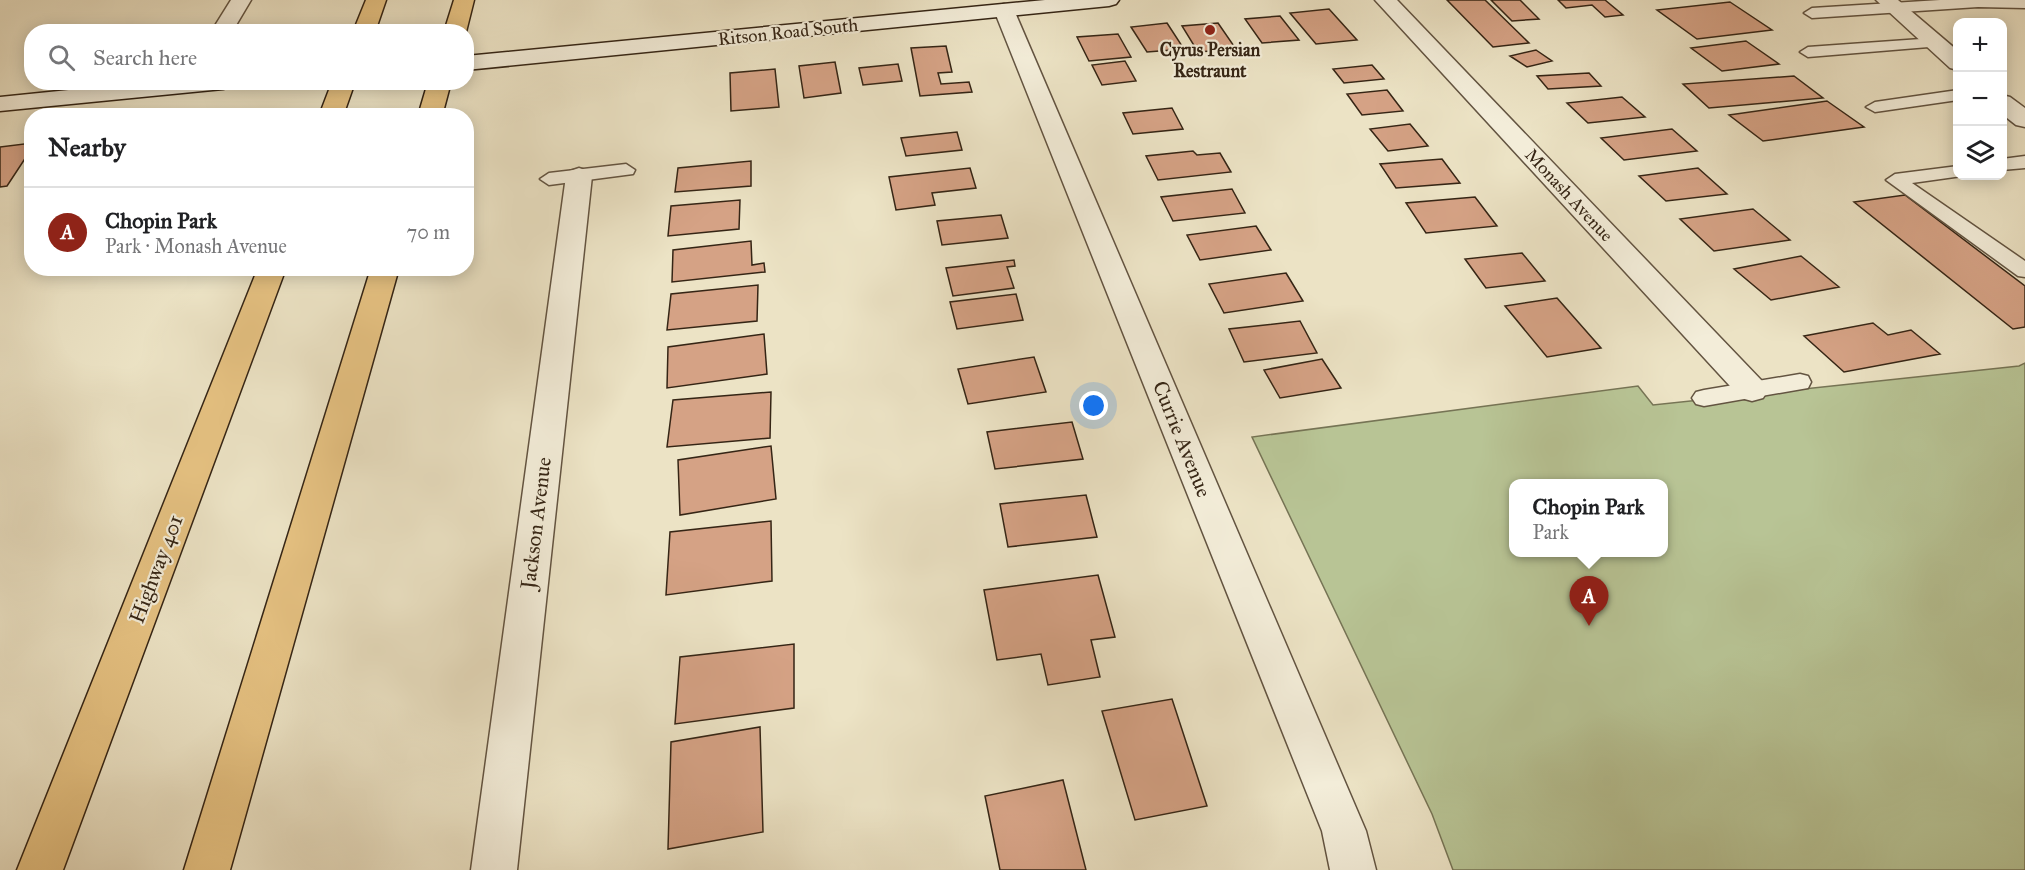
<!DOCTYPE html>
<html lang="en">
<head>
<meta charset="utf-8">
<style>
  body { margin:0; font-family:"IM FELL Great Primer",serif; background:#f6f6f6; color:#202124 }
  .controls { position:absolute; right:18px; top:18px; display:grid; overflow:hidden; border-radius:12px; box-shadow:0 3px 15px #0003 }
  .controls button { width:54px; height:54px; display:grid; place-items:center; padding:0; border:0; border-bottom:2px solid #e0e0e0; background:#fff; color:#202124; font:30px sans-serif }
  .you { position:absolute; left:1094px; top:406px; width:21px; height:21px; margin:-15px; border:4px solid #fff; border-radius:50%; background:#1a73e8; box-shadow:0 0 0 9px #1a73e833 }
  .badge { display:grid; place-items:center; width:39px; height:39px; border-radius:50%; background:#8f2418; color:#fff; font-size:20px; font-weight:700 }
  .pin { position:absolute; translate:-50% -50px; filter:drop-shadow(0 2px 3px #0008) }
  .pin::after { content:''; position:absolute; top:32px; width:21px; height:18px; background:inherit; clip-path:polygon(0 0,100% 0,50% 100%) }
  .popup { position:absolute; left:1509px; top:479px; width:159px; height:78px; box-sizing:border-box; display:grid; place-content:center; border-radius:12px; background:#fff; filter:drop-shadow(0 2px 4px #0005); font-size:20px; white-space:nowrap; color:#757577 }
  .popup b { font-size:22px; color:#202124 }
  .popup::after { content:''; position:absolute; left:50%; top:100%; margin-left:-12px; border:12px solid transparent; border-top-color:#fff }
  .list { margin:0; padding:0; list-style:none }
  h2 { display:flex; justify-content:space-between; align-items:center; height:78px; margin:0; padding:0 24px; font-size:26px }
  h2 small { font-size:20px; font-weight:400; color:#757577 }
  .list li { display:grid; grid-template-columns:39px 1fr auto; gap:18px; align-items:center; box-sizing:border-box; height:90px; padding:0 24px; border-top:2px solid #e0e0e0 }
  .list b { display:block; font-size:22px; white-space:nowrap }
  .list p { margin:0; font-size:20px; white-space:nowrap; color:#757577 }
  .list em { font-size:20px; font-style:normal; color:#757577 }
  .icon { flex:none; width:33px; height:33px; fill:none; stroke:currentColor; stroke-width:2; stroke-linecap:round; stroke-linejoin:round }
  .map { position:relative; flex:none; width:2025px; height:870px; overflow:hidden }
  .search { position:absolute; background:#fff; box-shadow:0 3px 15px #0003; left:24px; top:24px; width:450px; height:66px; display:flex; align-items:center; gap:15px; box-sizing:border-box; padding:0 21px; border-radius:24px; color:#757577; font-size:22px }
  .panel { position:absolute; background:#fff; box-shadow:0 3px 15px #0003; left:24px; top:108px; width:450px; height:168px; border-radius:24px }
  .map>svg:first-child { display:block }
  .green { fill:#b8c495; stroke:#767455; stroke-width:1.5; fill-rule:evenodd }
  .building { fill:#d5a285; stroke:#352515; stroke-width:1.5 }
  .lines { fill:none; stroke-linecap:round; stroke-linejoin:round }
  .service-casing { stroke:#635441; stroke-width:3 }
  .minor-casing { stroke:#635441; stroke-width:3 }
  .secondary-casing { stroke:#352515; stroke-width:3 }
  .motorway-casing { stroke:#352515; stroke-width:3 }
  .service { fill:#f3edd9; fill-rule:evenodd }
  .minor { fill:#f3edd9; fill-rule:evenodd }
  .secondary { fill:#f3edd9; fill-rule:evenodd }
  .motorway { fill:#e6c282; fill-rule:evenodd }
  .poi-dot { fill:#8f2418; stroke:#f3edd9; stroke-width:2 }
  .labels { text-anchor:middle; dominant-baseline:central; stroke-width:4.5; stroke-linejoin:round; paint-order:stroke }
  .far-street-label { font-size:18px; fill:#352515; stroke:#f3edd9 }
  .far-poi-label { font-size:18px; font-weight:bold; fill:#352515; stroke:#f3edd9 }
  .street-label { font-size:21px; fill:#352515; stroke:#f3edd9 }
</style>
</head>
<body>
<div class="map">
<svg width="2025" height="870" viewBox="0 0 2025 870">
  <rect width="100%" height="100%" fill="#ece3c5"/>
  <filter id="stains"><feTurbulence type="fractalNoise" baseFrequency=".00333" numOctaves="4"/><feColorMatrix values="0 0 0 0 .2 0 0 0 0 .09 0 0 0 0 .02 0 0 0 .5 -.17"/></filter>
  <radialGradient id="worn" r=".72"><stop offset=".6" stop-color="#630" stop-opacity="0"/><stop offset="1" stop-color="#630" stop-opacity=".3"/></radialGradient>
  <!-- green -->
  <path class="green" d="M2025,363V870H1453L1432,814L1252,437L1638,386L1653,405L2019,366ZM1514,484H1664V552H1514Z"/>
  <!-- building -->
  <path class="building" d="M1447,0H1485L1529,43L1493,47Z
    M1491,0H1520L1539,19L1512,21Z
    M1558,0H1605L1623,15L1605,17L1592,5L1566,8Z
    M1730,2L1772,30L1697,39L1657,10Z
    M1329,9L1357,40L1316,44L1290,13Z
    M1280,16L1299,40L1262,43L1245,19Z
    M1167,23L1184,49L1147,52L1131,27Z
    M1218,23L1236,49L1198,52L1182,26Z
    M1118,34L1131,57L1089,61L1077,37Z
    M1746,41L1779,64L1722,71L1691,48Z
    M946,46L952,72L938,73L941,84L969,82L972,92L920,96L911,48Z
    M1536,50L1552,61L1527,67L1510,56Z
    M1125,61L1136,81L1102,85L1092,65Z
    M835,62L841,93L804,98L799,66Z
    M898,64L902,81L863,85L859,68Z
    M1372,65L1384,79L1344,83L1333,69Z
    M775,69L779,107L731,111L730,73Z
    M1589,73L1601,86L1548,89L1537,76Z
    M1794,76L1823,98L1709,108L1683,84Z
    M1387,90L1403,111L1362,115L1347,94Z
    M1622,97L1645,117L1588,123L1567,103Z
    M1827,101L1864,127L1763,141L1729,115Z
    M1172,108L1183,129L1133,134L1123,113Z
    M1410,124L1428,146L1388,151L1370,129Z
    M1672,129L1697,151L1624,160L1601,138Z
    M957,132L962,150L906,156L901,138Z
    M32,143V148L7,186L0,187V147Z
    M1193,151L1197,155L1220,153L1231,172L1158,180L1146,156Z
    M1442,159L1460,183L1396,188L1380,164Z
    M751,161V186L675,192L678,168Z
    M970,168L976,188L932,193L935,205L896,210L889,177Z
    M1698,168L1727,194L1666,201L1639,176Z
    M1232,189L1245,213L1173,221L1161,197Z
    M1905,195L2025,286V327L2013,329L1854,202Z
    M1475,197L1497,226L1426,233L1406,203Z
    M740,200L739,229L668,236L671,206Z
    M1753,209L1790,240L1714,251L1680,219Z
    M1001,215L1008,238L942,245L937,221Z
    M1256,226L1271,250L1200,260L1187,235Z
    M751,241L752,265L764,263L765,272L672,282L673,250Z
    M1522,253L1545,281L1486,288L1465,259Z
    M1801,256L1839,287L1771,300L1734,269Z
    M1014,260L1015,266L1007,267L1014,288L953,296L946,268Z
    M1286,273L1303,301L1224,313L1209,284Z
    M758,285L757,321L667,330L671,294Z
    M1016,294L1023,320L957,329L950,302Z
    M1557,298L1601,348L1547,357L1505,306Z
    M1300,321L1317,353L1244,362L1229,329Z
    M1873,323L1888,335L1911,330L1940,354L1844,372L1804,336Z
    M764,334L767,374L667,388L668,347Z
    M1034,357L1046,392L968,404L958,369Z
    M1322,359L1341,388L1280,398L1264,370Z
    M771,392L770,438L667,447L673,400Z
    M1072,422L1083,459L995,469L987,432Z
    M771,446L776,499L680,515L678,460Z
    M1086,495L1097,537L1008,547L1000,504Z
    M771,521L772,581L666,595L670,532Z
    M1098,575L1115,637L1091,640L1100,677L1048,685L1041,654L997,660L984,590Z
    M794,644V708L675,724L680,657Z
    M1172,699L1207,806L1135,820L1102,711Z
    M760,727L763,832L668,849L671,742Z
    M1063,780L1086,870H1000L985,796Z"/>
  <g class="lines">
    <!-- service casing -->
    <g class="service-casing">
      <path id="service" d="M1940,0H2025V8L1978,7L1812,18L1804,13L1812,8Z
        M1935,38L1943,43L1941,46L1808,57L1800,52L1808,47Z
        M1958,90V100L1875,112L1866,107L1875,102Z
        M2025,156V168L2002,170V159Z
        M626,164L635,170L633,174L549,185L540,179L549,173Z
        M1958,166V176H1962L1912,183L2025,261V277L2018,276L1886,180L1895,174Z
        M1800,374L1808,376L1811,382L1808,388L1704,406L1696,404L1692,398L1696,392L1704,390Z"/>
    </g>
    <!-- minor casing -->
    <g class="minor-casing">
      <path id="minor" d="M231,0H251L232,32H211Z
        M1375,0H1397L1763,382L1768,390L1763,398L1752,401L1741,398Z
        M1876,0H1898L1958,51V70L1950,68Z
        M1004,4L1011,6L1014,10L1366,831L1376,870H1330L1322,831L994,10L997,6Z
        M2002,95L2010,97L2025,108V127L2016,125L2002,114Z
        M579,168L588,171L592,176L517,870H471L566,176L570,171Z"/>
    </g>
    <!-- secondary casing -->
    <g class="secondary-casing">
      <path id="secondary" d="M1045,0H1119L1116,4L1109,6L466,70V56Z
        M147,82H234L231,87L223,89L0,111V97Z"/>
    </g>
    <!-- motorway casing -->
    <g class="motorway-casing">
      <path id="motorway" d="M366,0H386L375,32H353Z
        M454,0H474L466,32H444Z
        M332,82H355L343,116H319Z
        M428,82H451L442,116H418Z
        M258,268H286L63,870H17Z
        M371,268H399L230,870H184Z"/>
    </g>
    <!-- service -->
    <use href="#service" class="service"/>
    <!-- minor -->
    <use href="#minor" class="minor"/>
    <!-- secondary -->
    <use href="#secondary" class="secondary"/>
    <!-- motorway -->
    <use href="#motorway" class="motorway"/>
  </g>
  <!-- markers -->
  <circle class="poi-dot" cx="1210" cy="30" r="6"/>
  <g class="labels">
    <!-- far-street labels -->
    <g class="far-street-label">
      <text transform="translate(788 32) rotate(-6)">Ritson Road South</text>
      <text transform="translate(1569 195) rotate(47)">Monash Avenue</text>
    </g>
    <!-- far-poi labels -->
    <g class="far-poi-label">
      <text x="1210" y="50">Cyrus Persian<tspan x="1210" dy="21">Restraunt</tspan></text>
    </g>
    <!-- street labels -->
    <g class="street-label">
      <text transform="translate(1182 439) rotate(68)">Currie Avenue</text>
      <text transform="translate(536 523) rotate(-83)">Jackson Avenue</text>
      <text transform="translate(156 569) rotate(-69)">Highway 401</text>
    </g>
  </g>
  <rect width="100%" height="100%" filter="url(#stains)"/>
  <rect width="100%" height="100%" fill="url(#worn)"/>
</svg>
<div class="controls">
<button>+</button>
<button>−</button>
<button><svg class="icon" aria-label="layers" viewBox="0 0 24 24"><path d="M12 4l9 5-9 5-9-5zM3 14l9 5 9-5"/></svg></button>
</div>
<div class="you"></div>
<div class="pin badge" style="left:1589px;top:626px">A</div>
<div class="popup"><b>Chopin Park</b>Park</div>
<div class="search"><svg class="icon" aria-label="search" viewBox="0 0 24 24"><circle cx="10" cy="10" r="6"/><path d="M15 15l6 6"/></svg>Search here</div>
<section class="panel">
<h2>Nearby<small></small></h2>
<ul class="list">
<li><span class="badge">A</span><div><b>Chopin Park</b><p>Park · Monash Avenue</p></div><em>70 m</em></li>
</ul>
</section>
</div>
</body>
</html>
